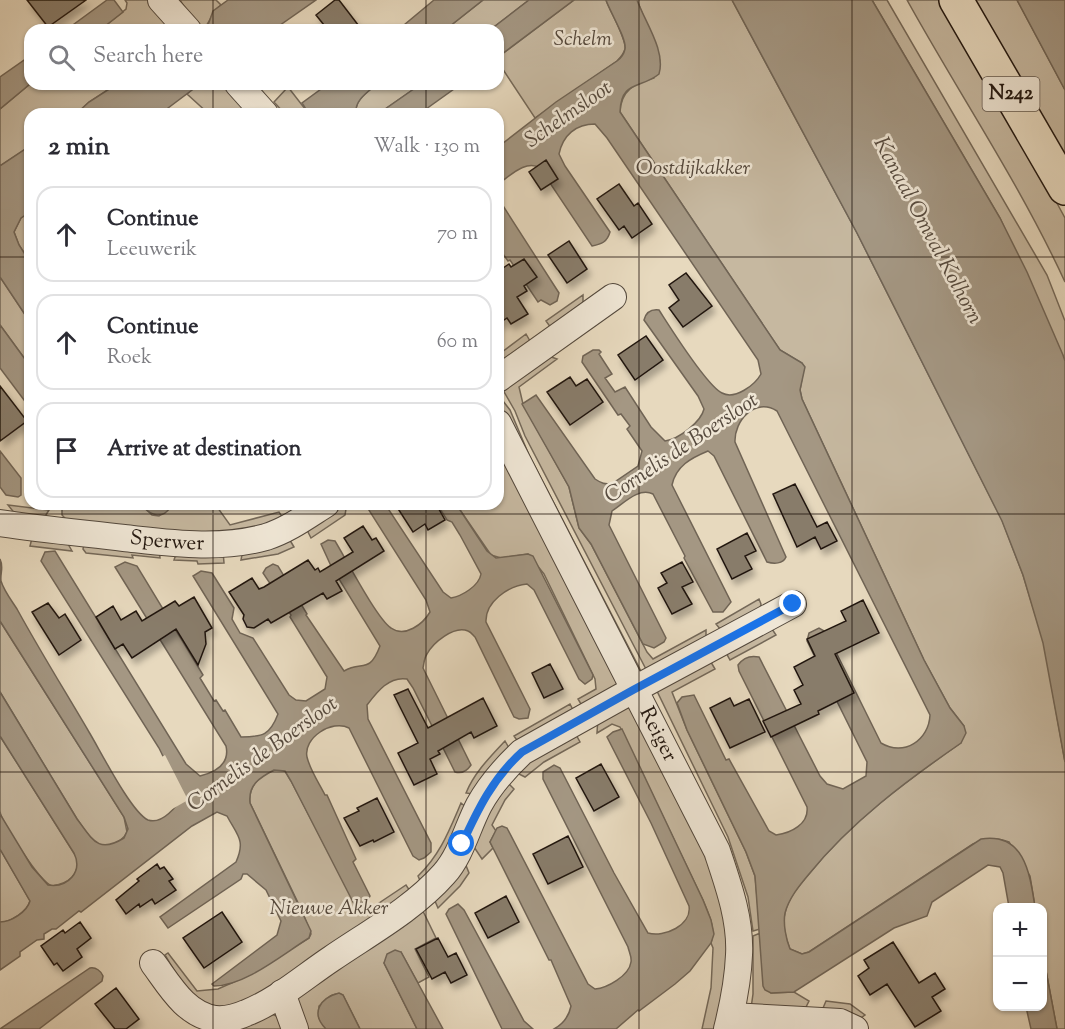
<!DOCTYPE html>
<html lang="en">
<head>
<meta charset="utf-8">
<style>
  body { margin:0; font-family:"Sorts Mill Goudy",serif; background:#f7f7f7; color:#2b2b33 }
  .controls { position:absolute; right:18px; bottom:18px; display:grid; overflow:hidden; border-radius:12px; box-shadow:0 2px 4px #0004 }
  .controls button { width:54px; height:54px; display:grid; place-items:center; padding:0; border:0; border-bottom:2px solid #e1e1e2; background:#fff; color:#2b2b33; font:30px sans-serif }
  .stop { position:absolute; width:18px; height:18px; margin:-14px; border:4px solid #1a73e8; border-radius:50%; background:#fff }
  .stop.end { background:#1a73e8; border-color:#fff; box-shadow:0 2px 6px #0008 }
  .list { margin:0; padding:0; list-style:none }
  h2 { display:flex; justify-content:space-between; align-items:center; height:78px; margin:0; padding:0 24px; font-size:26px }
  h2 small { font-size:20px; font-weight:400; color:#7c7c81 }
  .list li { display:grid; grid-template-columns:39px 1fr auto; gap:18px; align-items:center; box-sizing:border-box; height:96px; margin:0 12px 12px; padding:0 12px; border:2px solid #e1e1e2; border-radius:18px }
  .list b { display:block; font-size:22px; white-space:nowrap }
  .list p { margin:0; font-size:20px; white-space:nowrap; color:#7c7c81 }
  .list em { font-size:20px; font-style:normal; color:#7c7c81 }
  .icon { flex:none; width:33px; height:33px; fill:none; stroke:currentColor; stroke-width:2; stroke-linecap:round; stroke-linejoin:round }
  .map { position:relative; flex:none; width:1065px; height:1029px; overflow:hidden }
  .search { position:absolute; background:#fff; box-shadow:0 2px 4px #0004; left:24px; top:24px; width:480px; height:66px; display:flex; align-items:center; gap:15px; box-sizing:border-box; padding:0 21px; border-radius:18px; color:#7c7c81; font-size:22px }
  .panel { position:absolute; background:#fff; box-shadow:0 2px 4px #0004; left:24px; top:108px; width:480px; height:402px; border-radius:18px }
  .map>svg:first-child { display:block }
  .green { fill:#c6b8a0; stroke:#746858; stroke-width:1.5 }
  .water { fill:#a49783; stroke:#706455; stroke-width:1.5 }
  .pier { fill:#e7d9be }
  .building { fill:#887c6a; stroke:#221710; stroke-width:1.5; filter:url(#shadow) }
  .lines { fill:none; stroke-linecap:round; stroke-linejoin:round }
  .minor-casing { stroke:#53483c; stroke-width:28 }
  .primary-casing { stroke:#221710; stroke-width:36 }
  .minor { stroke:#efe6d5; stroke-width:26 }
  .primary { stroke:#e7d9be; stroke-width:33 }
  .route { stroke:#1a73e8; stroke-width:8 }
  .grid { fill:none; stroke:#221710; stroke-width:1.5; stroke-opacity:0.55 }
  .labels { text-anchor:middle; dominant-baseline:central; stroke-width:5; stroke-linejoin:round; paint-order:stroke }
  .shield { fill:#efe6d5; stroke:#60554b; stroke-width:1.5 }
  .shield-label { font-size:20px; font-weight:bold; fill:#221710 }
  .park-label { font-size:21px; font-style:italic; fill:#53473b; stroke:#efe6d5 }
  .street-label { font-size:21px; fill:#221710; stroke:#efe6d5 }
  .water-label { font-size:22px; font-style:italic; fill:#564a3e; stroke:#efe6d5 }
</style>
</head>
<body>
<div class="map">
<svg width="1065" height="1029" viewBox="0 0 1065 1029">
  <defs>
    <filter id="shadow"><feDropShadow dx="3.5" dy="6" stdDeviation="3" flood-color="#0004"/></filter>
  </defs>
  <rect width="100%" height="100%" fill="#e7d9be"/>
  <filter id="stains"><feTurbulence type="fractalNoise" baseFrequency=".00333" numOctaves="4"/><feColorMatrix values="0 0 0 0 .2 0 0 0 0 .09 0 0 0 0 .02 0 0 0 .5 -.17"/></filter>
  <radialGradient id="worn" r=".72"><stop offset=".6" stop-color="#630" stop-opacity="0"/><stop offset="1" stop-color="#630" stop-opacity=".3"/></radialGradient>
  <!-- green -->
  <path class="green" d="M125,0H150L177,30H100L126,9L127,3Z
    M180,0H216L221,5C210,13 212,21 203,29L191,18Z
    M483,0H529L490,30H445Z
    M574,0H606C610,12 627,39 625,49C624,54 620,58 617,61L535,118L498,62V57Z
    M637,0H732L857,233L1002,520L1023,575L1044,643L1065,762V1029H1057L1043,955L1042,908L1035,907L1030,876L1009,842C994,837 987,838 973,844L809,952L802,954L790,949C786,939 782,924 785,913C788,898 799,886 809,874C851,822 906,781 961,743L964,726L950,708L924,660L802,399L800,390L804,367L802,363L780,350L620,112C621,90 635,83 654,78L660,61L656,48Z
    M872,0H887L1047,275L1065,321V361L1000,218Z
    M907,0H940L1033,159L1065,218V282C1020,184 959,94 907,0Z
    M972,0H1017L1065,90V163Z
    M30,84H117L89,102L76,114H30V146L0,166V109Z
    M198,84H226L248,108L246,113L209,114L187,94Z
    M377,84H421L378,114H356C354,100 368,92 377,84Z
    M288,87L309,114H285L274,102Z
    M30,212V262L19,245L14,232L21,218Z
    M0,277L30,322V366L0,325Z
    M583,295V307L551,328L546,321Z
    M526,334L530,341L498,369V355Z
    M543,354L557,359L519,387L523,404L569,487L579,528L591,544L647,652L653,659L706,630V638L649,675L525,436L515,411L503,390Z
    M503,401L510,410L529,455L642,673L638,672L502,413L501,404Z
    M498,442L618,682L616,687L585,711L578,699L596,689L595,679L544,574L528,554L501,558L491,555L456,504H498Z
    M101,504H141L152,515L159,516L170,508L172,504H215L230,525L279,512L283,518L242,537L72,526L62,515V509C68,509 76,505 81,505C90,505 93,509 101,504Z
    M339,504H343L346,509L345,515L311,538L308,532L311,523Z
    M8,505L49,510L41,523L20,520Z
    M33,534L64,537L72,551L30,546Z
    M288,537L294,547L278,554L241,560L243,549Z
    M85,539L159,547L160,558L132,555L133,558L86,553L83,549Z
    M185,551H223L224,563L198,564L197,561L174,560L175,557Z
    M759,599L761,604L759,614L725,635L716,624Z
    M0,621L124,817L127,832C124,839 118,842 111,845C95,850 86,831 77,819L0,692Z
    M772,629L776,635L730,660L724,649Z
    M708,657L715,669L672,692L687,730L746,852L755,876L760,929L753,931L748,897L728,837L655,687Z
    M570,704L576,716L525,744L516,739L514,736Z
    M626,707L631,709L707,850L729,938L721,1029H702L711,988L713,948L711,943C716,928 709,915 703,900L620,727L612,724L597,733L598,717Z
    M574,731L580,742L544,762L525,777L517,773L532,752Z
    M0,736L77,858C80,875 68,884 52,886C40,882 1,822 0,811C0,786 0,761 0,736Z
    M505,741L509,748L479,795L466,793C474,773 490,757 505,741Z
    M280,769L285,771L291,781L361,915L406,885L410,891L242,1010L203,1009L178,977L165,955L168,953L197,991L218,989L245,977L309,938L311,934L302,911L250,803C248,785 262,772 280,769Z
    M508,783L514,789L505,800L492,825L496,831L490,842L493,848L482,859L470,841Z
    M461,803L467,808L454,850L421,883L418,876C440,855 449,831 461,803Z
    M0,849L30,901C27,912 12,920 2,923L0,922Z
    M465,863L469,873L460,886L438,908L435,901Z
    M420,905L436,938L415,949L429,977L418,983L401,952L384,963L417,1029H360L343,995C333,990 326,1000 319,1006V1018L326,1029H300L295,1008L298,998Z
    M760,933L762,953L771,993L794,992L809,1001L803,1013L751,1008L753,994V936Z
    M826,1001L850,1004L865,1015L855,1022L823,1008Z
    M267,1012L279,1017L286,1029H207Z"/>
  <!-- water -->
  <path class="water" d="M107,0H114L123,12L100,30H66Z
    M228,0H316L273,30H202L208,25L213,11Z
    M434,0H483L445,30H398Z
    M529,0H574L498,57V30H490Z
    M606,0H637C645,22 666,51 659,74C641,89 621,80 620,112L780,350L802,363L805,367L800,390L802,399L924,660L950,708L964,726L966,733L961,743C906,781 851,822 809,874C799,886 789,898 785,913C783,924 786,939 790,949L802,954L809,952L981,839C1025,832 1030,875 1035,907H1009L1003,873L1000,867L988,865L932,902L927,916L894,928L794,992L771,993L765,990L763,986L755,876L746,852L687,730L677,703L682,697L694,695L726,760L729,759L769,831L776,835C791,833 809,824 807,807L739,671L738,665C743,658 750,655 759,657L820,776L827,784L843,789L866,776L867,762L807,641L809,633L819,628L826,632L881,743C904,757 929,740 930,715L777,411C755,397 734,421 735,442L786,557C783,564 774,564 767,562L714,456L708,451C691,458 676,466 672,485L731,602L723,612H713L684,558L685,556L653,494C639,487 624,503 612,511L609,525L666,638L664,642L654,648L643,644L591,544L579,528L569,487L522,404L536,395L595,479C601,483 605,485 613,483L638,466L642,451L627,429L630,426L621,414L618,415L582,362L583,356L593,350H599L601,352L599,354L612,374L605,378L615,392L625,387L651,427L665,441C679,439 701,422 704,409L698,396L644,320C646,312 651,309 659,310C670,327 706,385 722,393C735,400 755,385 761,374L758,360L607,138L595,124C576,124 563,135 559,154L565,166L610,232C607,242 602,244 592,246L540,168C526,159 510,176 498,184V147L556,102L617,61C621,58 624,54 625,49C627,39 610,12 606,0Z
    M732,0H872L1000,218L1027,272L1063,355L1065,361V762L1043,643L1023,575L1002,521L857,233Z
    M1017,0H1065V90Z
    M30,56V84L0,109V77Z
    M117,84H198L196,87L160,114H76L89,102Z
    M328,84H377C368,92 354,100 356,114H309L302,103Z
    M421,84H461L419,114H378Z
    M30,146V212L21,218L14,232L19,245L30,262V322L0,277V166Z
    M498,198L559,293L557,301L550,305L541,300L538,302L510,260L508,261L498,247Z
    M0,325L30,366V408L0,368Z
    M0,451L21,478V495L18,497L6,495L0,487Z
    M141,504H172C164,521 150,516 141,504Z
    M375,504H385L443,592L451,598C462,596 479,586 481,574L460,535L452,522L447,520L437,504H456L487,551L496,558L528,554L533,556L593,675L592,679L585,684L579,679L534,590L527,584C508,586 485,602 486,622L530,709L528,718L519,719L514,717L475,637C473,635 471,632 468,631C454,625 433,643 427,654C424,658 424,664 423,668L471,765C467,771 462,774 455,772L413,688L407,679C389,676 377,692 367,705L368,719L431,843V852L424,858L419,860L413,856L349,728C332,719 303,738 307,757C310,770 319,783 325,795H327L356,859L353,862L370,896L367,902L354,904L291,781L285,771L274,770C259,778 248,785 250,803L311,931L309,938C283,954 245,986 214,986L212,984L277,935L281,921L266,890L247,874H243L241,879L168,928L160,917L236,862C246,840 237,835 227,816L217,812L192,826L81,912L79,911L56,929H52L44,934V939L37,940L20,952V956L0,970V922C11,922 27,912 30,901L0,849V814L32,867L48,885C68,888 83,872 74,853L0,736V692L77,819C93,840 98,854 124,838L128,829L124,817L0,621V559C4,567 0,573 1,581C4,591 12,601 17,609C40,651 65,691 89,732C100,750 131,812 148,820C162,825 178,806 182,795L159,748L41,561L45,552L55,551L186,764L200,776C216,772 230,764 226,746L115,567L125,562L137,566L203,675L200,678L214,701L216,700L223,711L225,710L241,737C263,737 270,735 278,714L193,576L201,571L212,573L234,608L232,619L240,633L253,638L289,695L296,700L306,701L325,689L327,677L290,617L291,615L263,573L266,568L273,564L278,566L307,614L306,615L344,671C362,660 369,675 380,646L331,566L321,544L328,540L335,541C346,559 377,619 391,628C405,638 423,624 430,612L426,600L367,507Z
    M622,729L703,900L711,920L714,934L711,943L690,971L675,984L639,1011L638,1010L616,1029H554C563,1024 569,1016 571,1006L551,960H549L490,842L497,828L502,826L507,828L588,984L595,989C607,988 629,976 631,962C632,957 629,952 628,947L543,779V772L554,765L560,768L614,873L648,933C664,938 692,925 689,906L651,823L607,737L613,732Z
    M458,904L464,910L524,1021L533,1029H502L446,914L449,909Z
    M395,950L401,952L443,1029H417L384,963L387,954Z
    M1043,955L1057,1029H1031L1026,1007L1042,1006Z
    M90,968C96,967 101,971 103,976L102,981L39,1029H0Z
    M339,993L343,995L360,1029H326C310,1013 320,998 339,993Z"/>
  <!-- pier -->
  <path class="pier" d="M165,755L188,800L167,812L177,802L179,795L160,758Z"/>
  <!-- building -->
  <path class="building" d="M27,0H86L48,27Z
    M335,0H339L362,30H328L316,15Z
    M546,160L558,179L541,190L529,172Z
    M619,184L634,206L638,203L652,224L632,238L624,226L619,230L597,199Z
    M569,241L587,269L567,283L548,255Z
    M524,259L537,277L524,286L527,291L517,297L528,314L511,324L507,318L498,324V268L500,270L509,264L511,267Z
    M686,273L712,306L683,327L669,308L679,300L669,285Z
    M646,336L663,360L635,380L618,355Z
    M570,377L576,386L587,379L603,402L570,425L547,392Z
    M0,386L27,421L0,441Z
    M795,484L817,527L827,522L837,541L821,549L815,537L797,547L773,494Z
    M395,504H436L445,520L428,530L425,524L413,532Z
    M363,526L372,540L376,538L384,551L336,581L342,591L327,599L323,593L271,623L268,619L254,628L247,627L243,619L244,615L229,592L252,578L259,589L264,587L308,560L315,570L318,568L320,572L353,552L344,538Z
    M747,533L756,551L745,556L752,569L732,579L717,549Z
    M682,562L693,582L682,587L692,604L672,614L658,588L667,583L661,573Z
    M194,597L212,628L205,632L206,644L198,665L176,629L132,658L123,644L115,649L96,617L113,606L121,620L136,611L142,621L175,601L179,606Z
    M863,600L879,633L835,654L854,693L818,711L819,714L771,737L763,721L801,704L794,690L803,685L794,667L815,656L807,639L846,621L841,611Z
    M48,603L59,618L65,614L81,640L59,655L32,612Z
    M550,664L563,689L544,698L532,673Z
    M408,689L428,728L483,698L497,726L474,738L471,732L438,751L440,754L430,759L437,774L414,785L398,753L418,743L394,695Z
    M730,698L734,706L749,699L765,732L730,748L710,708Z
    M601,764L619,797L594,811L576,778Z
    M377,798L394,832L374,842L373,840L360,846L344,818L359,811L357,808Z
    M568,836L583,867L548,884L533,854Z
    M157,864L160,869L164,867L173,879L169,881L176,890L155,904L152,899L140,907L139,904L126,914L116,900L139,881L137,879Z
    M506,896L519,922L488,938L475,913Z
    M222,912L242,942L204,968L183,938Z
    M80,922L91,938L77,949L82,957L63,971L57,963L54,965L41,946L63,930L65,933Z
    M438,938L448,957L456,953L467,975L451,983L445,972L432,979L416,949Z
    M893,942L919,983L935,973L945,989L932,997L941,1011L915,1027L887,984L870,995L858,976L869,968L864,960Z
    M116,988L139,1019L126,1029H115L95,1004Z"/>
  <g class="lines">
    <!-- minor casing -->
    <g class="minor-casing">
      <g id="minor">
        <path d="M161,0L188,30"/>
        <path d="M238,84L265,114"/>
        <path d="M498,379L613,297"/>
        <path id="s1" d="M498,423L717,851C728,884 741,920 739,955C738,980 733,1005 727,1029"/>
        <path id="s2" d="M0,523C41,529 82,533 124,538C171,543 219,550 266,537C288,530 307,516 326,504"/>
        <path d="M153,963C170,986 185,1014 215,1019C225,1020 237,1017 246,1013C277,1001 304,977 331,959C369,933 413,909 444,874C461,855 467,828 479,805C490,785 505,768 522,752L633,690L793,604"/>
        <path d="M282,993L295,1029"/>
        <path d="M731,1016L840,1022L855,1029"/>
      </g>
    </g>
    <!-- primary casing -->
    <g class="primary-casing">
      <path id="primary" d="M956,0L1065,188"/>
    </g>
    <!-- minor -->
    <use href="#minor" class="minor"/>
    <!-- primary -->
    <use href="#primary" class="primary"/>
  </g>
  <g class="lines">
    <!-- route -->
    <path class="route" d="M462,844C478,809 493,778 522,752L633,690L793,604"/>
  </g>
  <!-- grid -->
  <path class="grid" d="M213,0V30M426,0V30M639,0V1029M852,0V1029M213,84V114M426,84V114M0,257H30M498,257H1065M213,504V1029M426,504V1029M0,514H1065M0,772H1065"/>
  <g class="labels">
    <!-- shield labels -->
    <rect class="shield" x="982.5" y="77" width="57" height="34" rx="4.5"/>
    <g class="shield-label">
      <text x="1011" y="94">N242</text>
    </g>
    <!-- park labels -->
    <g class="park-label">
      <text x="583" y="40">Schelm</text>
      <text x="693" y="169">Oostdijkakker</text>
      <text x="329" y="909">Nieuwe Akker</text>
    </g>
    <!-- street labels -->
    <g class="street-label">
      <text stroke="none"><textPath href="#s2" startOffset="168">Sperwer</textPath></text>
      <text stroke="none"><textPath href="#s1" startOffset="350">Reiger</textPath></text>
    </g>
    <!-- water labels -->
    <g class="water-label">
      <text transform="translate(569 115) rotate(-35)">Schelmsloot</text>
      <text transform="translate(927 231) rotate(62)">Kanaal Omval Kolhorn</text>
      <text transform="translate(682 449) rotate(-34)">Cornelis de Boersloot</text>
      <text transform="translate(263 755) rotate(-36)">Cornelis de Boersloot</text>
    </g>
  </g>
  <rect width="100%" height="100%" filter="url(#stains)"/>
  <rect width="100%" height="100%" fill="url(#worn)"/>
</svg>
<div class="controls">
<button>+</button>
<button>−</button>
</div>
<div class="stop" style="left:462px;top:844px"></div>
<div class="stop end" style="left:793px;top:604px"></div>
<div class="search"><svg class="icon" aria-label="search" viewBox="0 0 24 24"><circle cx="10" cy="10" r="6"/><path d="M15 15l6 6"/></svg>Search here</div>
<section class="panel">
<h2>2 min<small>Walk · 130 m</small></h2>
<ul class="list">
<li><svg class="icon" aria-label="ahead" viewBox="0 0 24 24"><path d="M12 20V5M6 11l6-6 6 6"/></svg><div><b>Continue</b><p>Leeuwerik</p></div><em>70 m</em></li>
<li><svg class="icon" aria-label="ahead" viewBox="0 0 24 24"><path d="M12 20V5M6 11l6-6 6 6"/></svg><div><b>Continue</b><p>Roek</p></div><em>60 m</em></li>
<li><svg class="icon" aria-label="arrive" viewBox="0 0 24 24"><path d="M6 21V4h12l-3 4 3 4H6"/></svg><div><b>Arrive at destination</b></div></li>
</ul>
</section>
</div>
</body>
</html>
